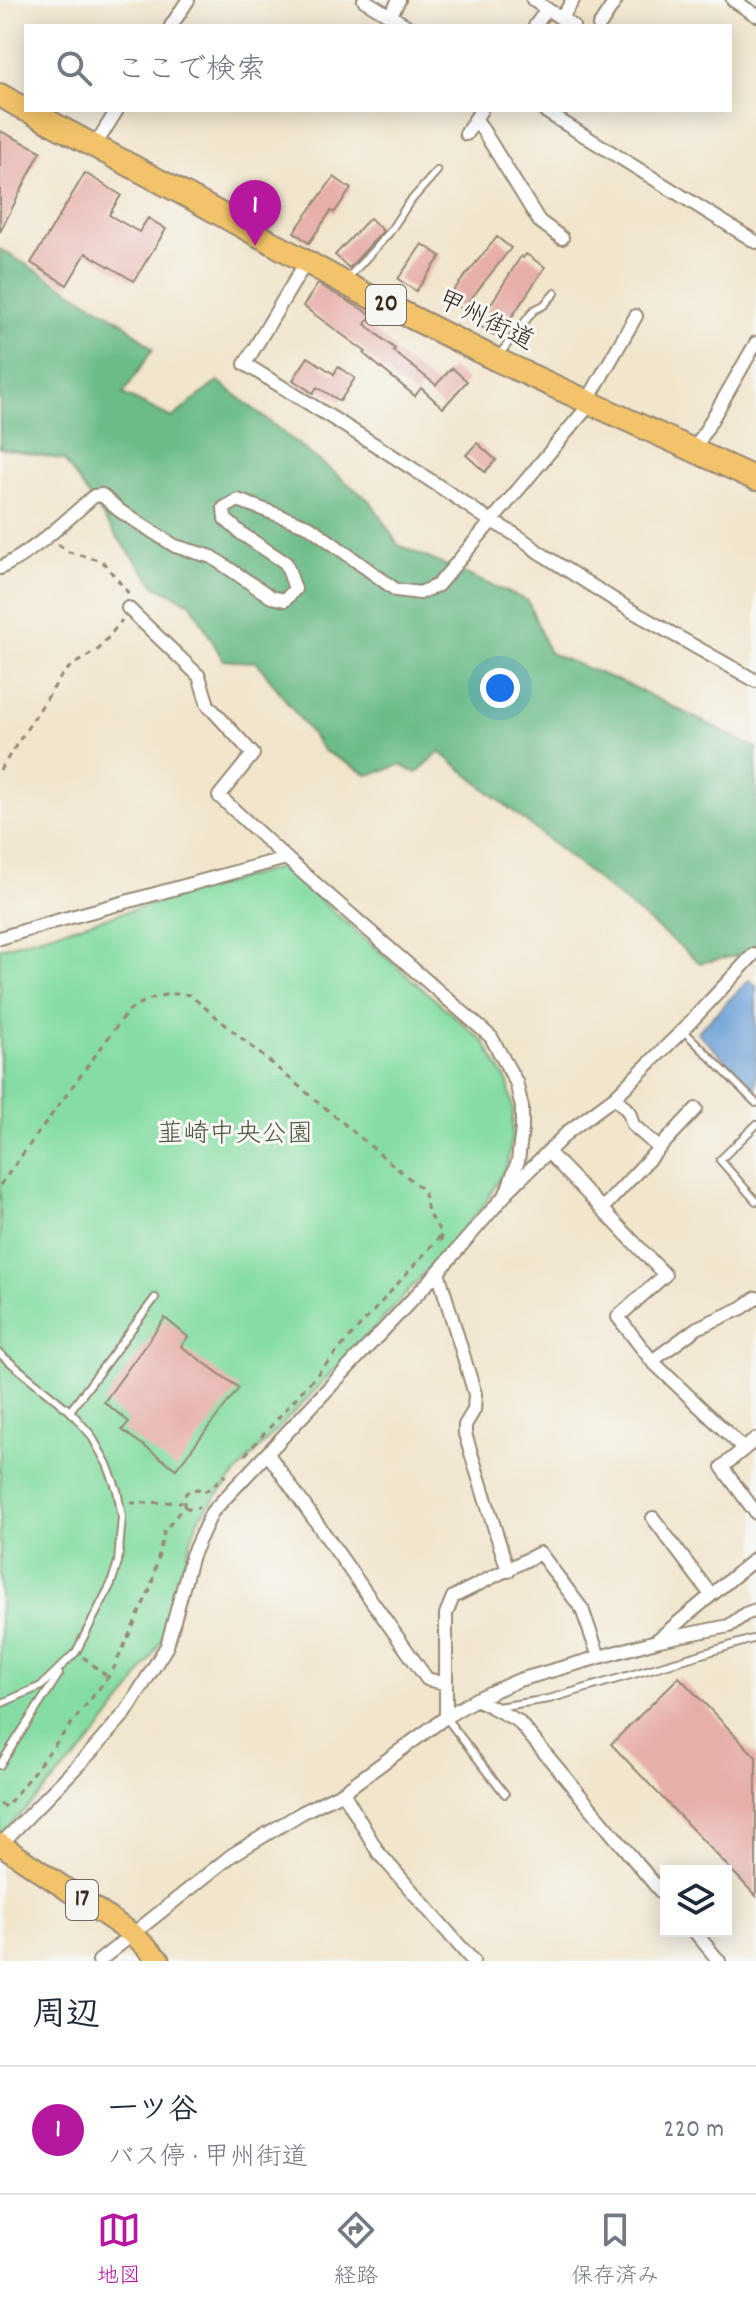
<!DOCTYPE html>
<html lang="ja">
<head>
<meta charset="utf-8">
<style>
  body { margin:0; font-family:Dekko,"Klee One",sans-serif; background:#f6f6f7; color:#1f2937 }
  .controls { position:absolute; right:24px; bottom:24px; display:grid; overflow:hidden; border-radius:0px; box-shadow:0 4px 20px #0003 }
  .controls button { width:72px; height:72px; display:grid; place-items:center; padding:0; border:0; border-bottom:2px solid #e0e1e3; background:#fff; color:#1f2937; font:40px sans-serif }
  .you { position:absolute; left:500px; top:688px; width:28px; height:28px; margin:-20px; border:6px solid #fff; border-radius:50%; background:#1a73e8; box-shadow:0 0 0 12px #1a73e833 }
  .badge { display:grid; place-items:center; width:52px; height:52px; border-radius:50%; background:#b5179e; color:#fff; font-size:26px; font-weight:700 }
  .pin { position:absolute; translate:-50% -66px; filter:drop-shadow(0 2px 4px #0008) }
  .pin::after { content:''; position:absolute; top:42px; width:28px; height:24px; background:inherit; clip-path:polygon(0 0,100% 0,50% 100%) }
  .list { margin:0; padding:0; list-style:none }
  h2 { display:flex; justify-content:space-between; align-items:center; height:104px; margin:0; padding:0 32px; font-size:34px }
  h2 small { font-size:26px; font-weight:400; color:#747a83 }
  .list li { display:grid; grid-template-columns:52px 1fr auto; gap:24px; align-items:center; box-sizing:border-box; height:128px; padding:0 32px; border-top:2px solid #e0e1e3 }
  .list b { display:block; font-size:30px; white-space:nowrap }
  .list p { margin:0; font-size:26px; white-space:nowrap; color:#747a83 }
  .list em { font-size:26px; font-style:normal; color:#747a83 }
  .icon { flex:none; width:44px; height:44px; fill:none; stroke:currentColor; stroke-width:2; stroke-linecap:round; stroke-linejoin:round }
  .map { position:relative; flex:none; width:756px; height:1961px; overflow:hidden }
  .search { position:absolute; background:#fff; box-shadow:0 4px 20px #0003; left:24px; right:24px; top:24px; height:88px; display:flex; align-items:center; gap:20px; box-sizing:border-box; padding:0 28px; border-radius:0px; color:#747a83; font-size:30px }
  .sheet { height:232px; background:#fff }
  nav { display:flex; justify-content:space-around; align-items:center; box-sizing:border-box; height:112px; border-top:2px solid #e0e1e3; background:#fff; font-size:22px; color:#747a83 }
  nav a { display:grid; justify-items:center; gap:4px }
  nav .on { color:#b5179e }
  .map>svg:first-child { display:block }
  .green { fill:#85dda3; stroke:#608460; stroke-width:2 }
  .forest { fill:#6cbc89; stroke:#547354; stroke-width:2 }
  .water { fill:#699fd6; stroke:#52647a; stroke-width:2 }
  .building { fill:#e7afaa }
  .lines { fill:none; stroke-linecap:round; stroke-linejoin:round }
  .lane-casing { stroke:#968875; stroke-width:10 }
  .street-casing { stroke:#968875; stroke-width:16 }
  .primary-casing { stroke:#968875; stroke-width:24 }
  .highway-casing { stroke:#968875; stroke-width:26 }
  .path { stroke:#968875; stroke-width:3; stroke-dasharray:6 6; stroke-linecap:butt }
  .lane { stroke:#fff; stroke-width:6 }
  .street { stroke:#fff; stroke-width:12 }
  .primary { stroke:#f2c36a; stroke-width:20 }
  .highway { stroke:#f2c36a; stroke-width:22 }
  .labels { text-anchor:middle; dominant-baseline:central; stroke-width:6; stroke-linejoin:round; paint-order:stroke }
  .shield { fill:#f6f6f2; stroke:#73675e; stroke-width:2 }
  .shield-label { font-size:24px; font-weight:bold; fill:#3b2a1e }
  .street-label { font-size:26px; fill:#3b2a1e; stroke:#f6f6f2 }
  .park-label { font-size:26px; fill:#4e573f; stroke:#f6f6f2 }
</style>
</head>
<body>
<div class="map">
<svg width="756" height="1961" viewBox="0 0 756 1961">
  <rect width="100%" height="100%" fill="#f6f6f2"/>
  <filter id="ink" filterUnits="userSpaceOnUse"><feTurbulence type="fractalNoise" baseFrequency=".0125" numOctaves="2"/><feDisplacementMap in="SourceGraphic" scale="16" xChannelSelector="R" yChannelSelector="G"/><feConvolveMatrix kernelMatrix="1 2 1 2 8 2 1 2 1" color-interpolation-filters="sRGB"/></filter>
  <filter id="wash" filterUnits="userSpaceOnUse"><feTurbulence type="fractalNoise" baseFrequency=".006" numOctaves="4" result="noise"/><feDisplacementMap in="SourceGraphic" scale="32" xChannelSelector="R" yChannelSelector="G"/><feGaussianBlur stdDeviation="1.8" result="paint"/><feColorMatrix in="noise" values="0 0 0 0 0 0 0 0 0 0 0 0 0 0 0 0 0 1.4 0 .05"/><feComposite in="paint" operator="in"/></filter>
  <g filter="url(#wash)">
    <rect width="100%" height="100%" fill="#f1e5cc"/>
    <!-- green -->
    <path class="green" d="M282,867L484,1042L508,1083L513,1110L512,1140L506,1167L484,1205L390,1312L249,1459L218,1494L197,1521L161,1641L129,1693L85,1749L0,1835V948Z"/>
    <!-- forest -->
    <path class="forest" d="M0,249L123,322L153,349L123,394L172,418L218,381L371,502L398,545L528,601L549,653L631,686L756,748V952L700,963L440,752L416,773L401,765L368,775L324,751L257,662L223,660L191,603L156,586L114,533L64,460L0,448Z"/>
    <!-- water -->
    <path class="water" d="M749,980L756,986V1090L697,1032Z"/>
    <g id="blocks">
      <!-- building -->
      <path class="building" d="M0,131L41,151L0,232Z
        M85,173L121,195L109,215L139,232L148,218L166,229L134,281L86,253L67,285L31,263Z
        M334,177L351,189L334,213L331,211L309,243L294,232Z
        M370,218L383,231L349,268L335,255Z
        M497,237L511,248L462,310L447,298Z
        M422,244L441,256L416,291L398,279Z
        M526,254L545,267L507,324L503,322L494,335L478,325L521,256L523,258Z
        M318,284L372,315L365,324L395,349L393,351L436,385L452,368L467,381L443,408L421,388L415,396L364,354L366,352L303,306Z
        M308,357L334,374L338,367L355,378L340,401L317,387L313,393L293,380Z
        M477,443L496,460L485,472L466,455Z
        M165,1318L188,1337L181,1346L239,1388L176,1469L122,1430L129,1422L104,1402Z
        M679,1677L756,1757V1896L611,1744Z"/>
    </g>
  </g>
  <g filter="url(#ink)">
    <use href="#blocks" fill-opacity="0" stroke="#968875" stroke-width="2"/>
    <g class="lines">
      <!-- lane casing -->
      <g class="lane-casing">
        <path id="lane" d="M347,279L389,233L408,204L437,171
          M499,355L534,310L544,305L555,293
          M683,1030L756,1103
          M756,1125L720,1160L756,1201
          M0,1354L70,1411
          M0,1704L41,1686L76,1652L111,1584L118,1562L122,1517L117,1490L107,1464L91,1435L70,1411L155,1298
          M497,1707L549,1699L756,1638
          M446,1718L505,1794
          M0,1765L59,1674"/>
      </g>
      <!-- street casing -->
      <g class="street-casing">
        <path id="street" d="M364,0L407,26
          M533,0L573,26
          M733,0L756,15
          M390,16L399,0
          M561,19L573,0
          M171,26L188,0
          M535,26L547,9
          M599,26L616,0
          M543,110L756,242
          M476,119L539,221L562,238
          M466,134L481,110
          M94,147L117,110
          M306,262L245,364C324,413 404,461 480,514C499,527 521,535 537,551L632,611L756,681
          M693,452L756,343
          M0,568C36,550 64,522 94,496L102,495L120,511L175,546L212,557L271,597L285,600L295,589L286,563L242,534L225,519L224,508L238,500L310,527L396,590L420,593L438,585L591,403L593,391L636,316
          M128,608L199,676L208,705L253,754L219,796L286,858
          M0,938L53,922L286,858L491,1037L516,1082L522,1107V1129L518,1161L506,1194L438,1272L212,1512L192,1555L167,1646L126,1712L92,1751L1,1844
          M615,1097L629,1112L633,1125L659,1148
          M548,1152L665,1275L618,1317L652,1361L744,1449
          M508,1191L569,1131L615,1097L683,1030L753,955
          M602,1209L696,1109
          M438,1272L475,1394L474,1410L465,1425V1434L508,1571
          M652,1361L697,1328L742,1308L756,1298
          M756,1439L722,1467L756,1513
          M268,1454L427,1679L446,1684V1717
          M653,1518L711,1595
          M659,1640L729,1626L745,1614L756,1610
          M446,1684V1614L453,1597L540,1553L582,1609L599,1657
          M476,1699L518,1721L666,1898
          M343,1792L378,1852L473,1961
          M694,1931L719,1961
          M99,1961L232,1855L303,1812L343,1792L446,1717L476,1699L519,1680L656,1641L756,1558"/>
      </g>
      <!-- primary casing -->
      <g class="primary-casing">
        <path id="primary" d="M0,1844L134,1935L160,1961"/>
      </g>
      <!-- highway casing -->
      <g class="highway-casing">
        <path id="highway" d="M0,95L26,110
          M27,110L195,200L359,291L495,359L756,479"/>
      </g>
      <!-- path -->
      <path class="path" d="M58,544L69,552L102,561L130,595
        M0,770L62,675L71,666L99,649L122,620
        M0,1185L128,1011C147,998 168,991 190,995L423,1190L429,1215L442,1234L440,1247
        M245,1455L442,1234
        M130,1503L182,1502
        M185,1507L192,1510L199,1507
        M83,1657L108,1677
        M0,1804L6,1807L112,1672L151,1587L164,1532L184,1506V1496L189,1490L198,1489L203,1493L226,1475"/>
      <!-- lane -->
      <use href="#lane" class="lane"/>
      <!-- street -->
      <use href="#street" class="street"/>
      <!-- primary -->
      <use href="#primary" class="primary"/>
      <!-- highway -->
      <use href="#highway" class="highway"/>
    </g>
  </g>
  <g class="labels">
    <!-- shield labels -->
    <g class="shield">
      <rect x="366" y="285" width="40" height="40" rx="6"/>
      <rect x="66" y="1880" width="32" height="40" rx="6"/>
    </g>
    <g class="shield-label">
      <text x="386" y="305">20</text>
      <text x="82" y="1900">17</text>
    </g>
    <!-- street labels -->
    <g class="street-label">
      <text transform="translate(485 322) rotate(26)">甲州街道</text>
    </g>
    <!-- park labels -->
    <g class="park-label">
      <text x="235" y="1135">韮崎中央公園</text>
    </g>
  </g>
</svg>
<div class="controls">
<button><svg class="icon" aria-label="layers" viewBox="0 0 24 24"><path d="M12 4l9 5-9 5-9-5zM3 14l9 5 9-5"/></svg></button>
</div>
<div class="you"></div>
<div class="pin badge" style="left:255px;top:246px">1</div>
<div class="search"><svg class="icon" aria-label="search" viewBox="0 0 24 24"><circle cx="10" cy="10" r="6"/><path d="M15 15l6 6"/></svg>ここで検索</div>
</div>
<section class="sheet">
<h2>周辺<small></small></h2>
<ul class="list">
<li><span class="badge">1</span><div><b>一ツ谷</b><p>バス停 · 甲州街道</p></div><em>220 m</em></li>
</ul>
</section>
<nav>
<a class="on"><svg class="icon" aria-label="map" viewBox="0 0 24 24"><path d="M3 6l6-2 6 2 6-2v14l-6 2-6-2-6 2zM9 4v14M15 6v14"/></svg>地図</a>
<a><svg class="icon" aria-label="directions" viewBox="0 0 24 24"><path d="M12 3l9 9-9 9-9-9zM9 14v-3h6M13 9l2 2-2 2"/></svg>経路</a>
<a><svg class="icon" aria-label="saved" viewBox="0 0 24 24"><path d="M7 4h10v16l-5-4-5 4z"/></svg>保存済み</a>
</nav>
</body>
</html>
